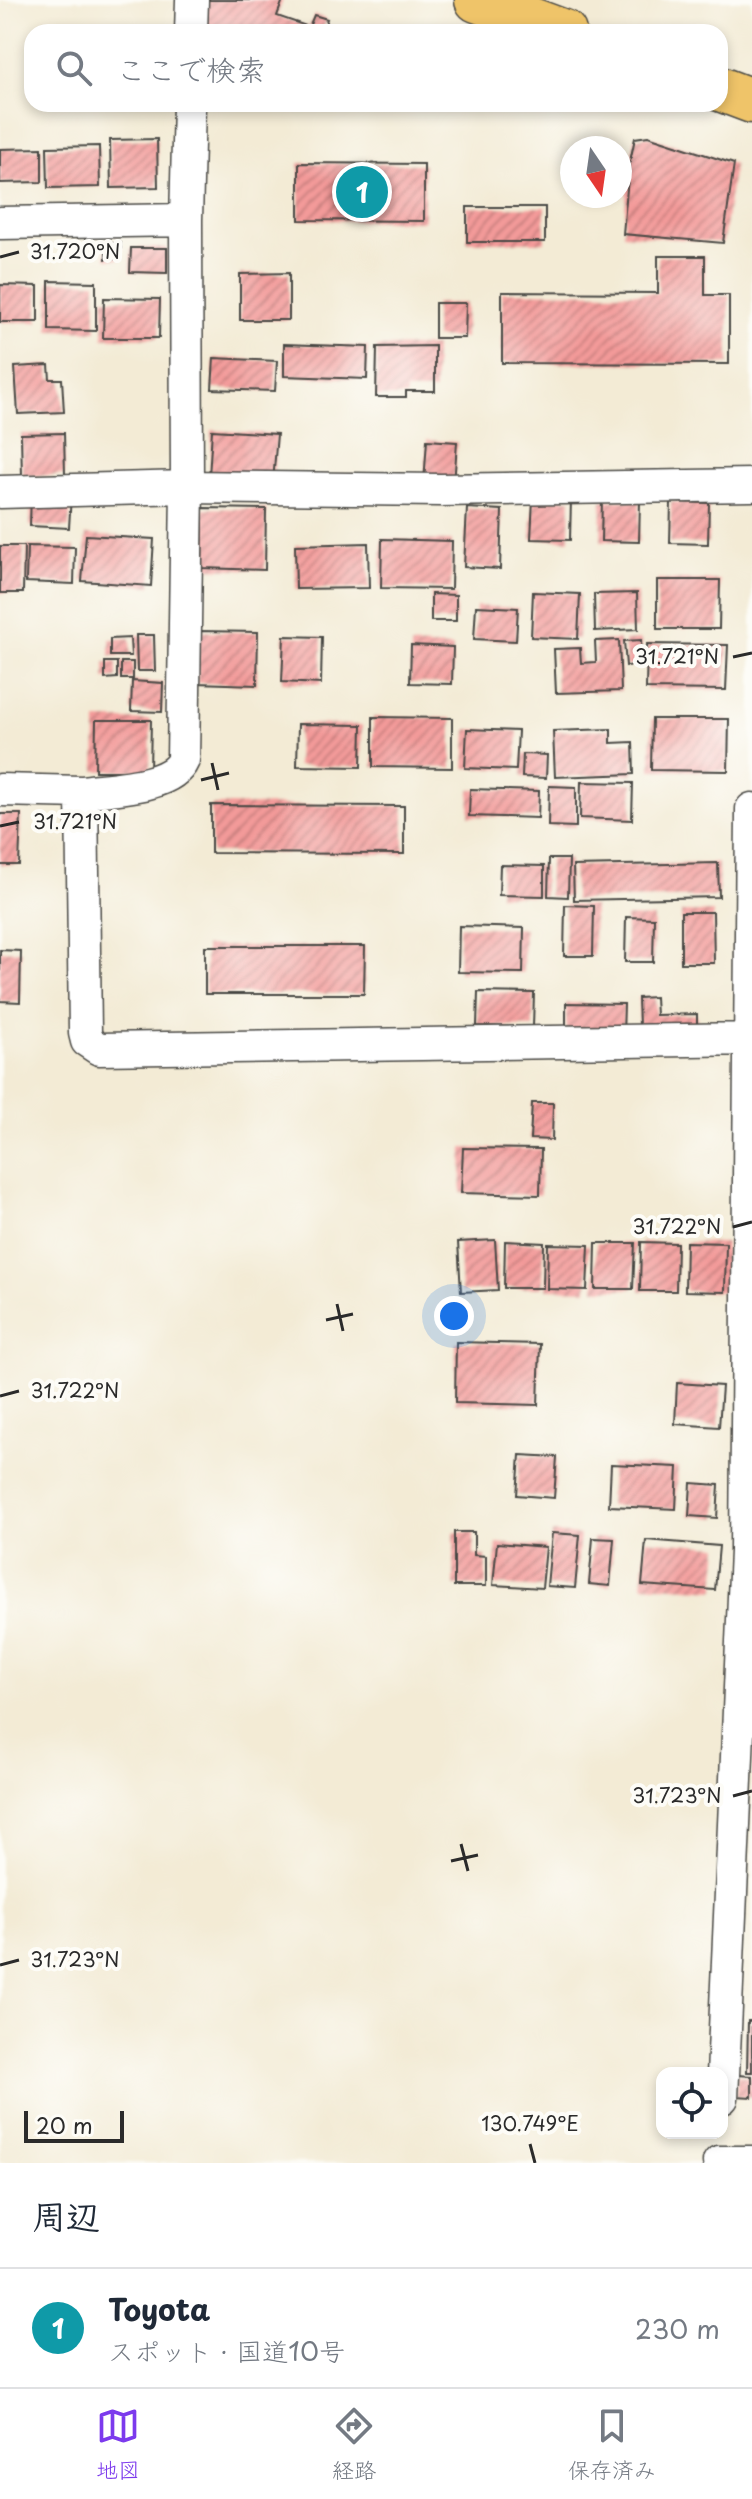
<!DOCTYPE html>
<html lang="ja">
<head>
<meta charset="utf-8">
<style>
  body { margin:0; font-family:"Playpen Sans","Klee One",sans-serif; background:#f6f6f7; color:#1f2937 }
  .controls { position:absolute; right:24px; bottom:24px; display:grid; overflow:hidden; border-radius:16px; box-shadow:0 4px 12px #0003 }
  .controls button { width:72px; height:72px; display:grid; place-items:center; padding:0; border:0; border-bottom:2px solid #e0e1e3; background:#fff; color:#1f2937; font:40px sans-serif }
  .compass { position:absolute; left:560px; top:136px; width:72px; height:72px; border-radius:50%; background:#fff; box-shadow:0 4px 12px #0003; rotate:167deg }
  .scale { position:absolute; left:24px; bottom:20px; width:100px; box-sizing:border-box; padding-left:8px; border:4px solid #2b2b2b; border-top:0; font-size:22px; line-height:28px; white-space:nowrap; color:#2b2b2b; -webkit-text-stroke:6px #fdfcf7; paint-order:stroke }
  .you { position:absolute; left:454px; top:1316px; width:28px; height:28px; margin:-20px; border:6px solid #fff; border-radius:50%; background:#1a73e8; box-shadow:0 0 0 12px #1a73e833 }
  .badge { display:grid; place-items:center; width:52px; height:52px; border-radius:50%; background:#7c3aed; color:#fff; font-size:26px; font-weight:700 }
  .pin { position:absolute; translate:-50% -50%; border:4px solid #fff; box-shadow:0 2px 8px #0006 }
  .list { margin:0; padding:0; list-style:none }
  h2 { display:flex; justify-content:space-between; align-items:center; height:104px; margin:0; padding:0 32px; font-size:34px }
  h2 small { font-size:26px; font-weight:400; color:#747a83 }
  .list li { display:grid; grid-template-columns:52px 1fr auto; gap:24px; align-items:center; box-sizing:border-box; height:120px; padding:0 32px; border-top:2px solid #e0e1e3 }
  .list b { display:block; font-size:30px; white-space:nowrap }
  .list p { margin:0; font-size:26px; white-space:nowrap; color:#747a83 }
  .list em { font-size:26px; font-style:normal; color:#747a83 }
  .icon { flex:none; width:44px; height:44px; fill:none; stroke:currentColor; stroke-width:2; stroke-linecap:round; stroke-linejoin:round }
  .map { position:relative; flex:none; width:752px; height:2163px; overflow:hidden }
  .search { position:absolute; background:#fff; box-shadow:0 4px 12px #0003; left:24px; right:24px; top:24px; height:88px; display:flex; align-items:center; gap:20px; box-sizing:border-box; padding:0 28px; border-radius:24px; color:#747a83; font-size:30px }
  .sheet { height:224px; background:#fff }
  nav { display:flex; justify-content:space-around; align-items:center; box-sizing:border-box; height:112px; border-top:2px solid #e0e1e3; background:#fff; font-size:22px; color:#747a83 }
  nav a { display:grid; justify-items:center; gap:4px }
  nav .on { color:#7c3aed }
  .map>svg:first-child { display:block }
  .building { fill:url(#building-hatch) }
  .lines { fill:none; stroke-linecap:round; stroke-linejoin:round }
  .street-casing { stroke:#494844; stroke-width:35 }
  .highway-casing { stroke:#494844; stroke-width:47 }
  .street { stroke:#fff; stroke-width:32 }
  .highway { stroke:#efc469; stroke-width:44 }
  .ticks { fill:none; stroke:#2b2b2b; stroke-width:3 }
  .ticks-label { font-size:20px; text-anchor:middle; fill:#2b2b2b; stroke:#fdfcf7; stroke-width:8; stroke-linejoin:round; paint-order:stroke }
</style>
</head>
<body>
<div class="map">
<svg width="752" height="2163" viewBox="0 0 752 2163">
  <defs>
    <pattern id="building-hatch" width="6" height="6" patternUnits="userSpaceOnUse" patternTransform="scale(2)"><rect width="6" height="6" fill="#f39a99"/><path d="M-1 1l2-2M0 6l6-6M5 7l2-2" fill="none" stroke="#c57e7d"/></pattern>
  </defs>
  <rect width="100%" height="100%" fill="#fdfcf7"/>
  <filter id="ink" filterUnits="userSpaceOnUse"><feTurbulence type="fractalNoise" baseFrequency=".0125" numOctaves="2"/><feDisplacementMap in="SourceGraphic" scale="16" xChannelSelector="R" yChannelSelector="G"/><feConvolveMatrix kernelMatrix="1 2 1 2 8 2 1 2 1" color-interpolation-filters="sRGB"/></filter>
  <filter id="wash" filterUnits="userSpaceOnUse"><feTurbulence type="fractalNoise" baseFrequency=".006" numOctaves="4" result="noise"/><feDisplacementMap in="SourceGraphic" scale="32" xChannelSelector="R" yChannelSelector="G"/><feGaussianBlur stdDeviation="1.8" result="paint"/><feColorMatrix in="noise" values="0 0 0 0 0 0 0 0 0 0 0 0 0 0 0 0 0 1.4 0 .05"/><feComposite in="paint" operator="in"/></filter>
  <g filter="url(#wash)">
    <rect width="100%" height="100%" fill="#f3ebd5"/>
    <g id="blocks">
      <!-- building -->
      <path class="building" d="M208,0H283L277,16L309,27L314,15L327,19L322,32H203Z
        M648,136L734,164L723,243L623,234L629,166L635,138Z
        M157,139L158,187L111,188L110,140Z
        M99,146L100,187L48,188L47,147Z
        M42,148V182L0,183V149Z
        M299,163L424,164V221L299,220Z
        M467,207H545V242H467Z
        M106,243H121V259H106Z
        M131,248H167V273L130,272Z
        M658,256H705V295H729V364L502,363V292L658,293Z
        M289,273V320H240V274Z
        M49,281L96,282V331L49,330Z
        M0,285L38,286V322H0Z
        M104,298L160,299L159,338H103Z
        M435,303H466L465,338H435Z
        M284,344L368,347L367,379L284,376Z
        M435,346V391H406V397H376L377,347Z
        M214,358L277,361L275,391L212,389Z
        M49,365L50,379H62L64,412L18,414L15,367Z
        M212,430L277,434L273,482L209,477Z
        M64,433L65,475L22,476L21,434Z
        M427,440L457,442L454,485L424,483Z
        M31,494L71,495L69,528L30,526Z
        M533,498L571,499L570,540L531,539Z
        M602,500L640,501L639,542L601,541Z
        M671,502L709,503L708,544L670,543Z
        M203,508L266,509L265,570L202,568Z
        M467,508L502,510L500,569L464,567Z
        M86,535L154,539L151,586L82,581Z
        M382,539L452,541L451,589L381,588Z
        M368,543L369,588L296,589L295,545Z
        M0,546H24L23,593H0Z
        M27,546L75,547L74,584L26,582Z
        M657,580H720L719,629H657Z
        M533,592L580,594L578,639L531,637Z
        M637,593L638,629L595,631L594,594Z
        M431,594L456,595V621H431Z
        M476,606L518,608L516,641L474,639Z
        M199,631L258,632L257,685L197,683Z
        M136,635H154L155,671H137Z
        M284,636L322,637L321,684L282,682Z
        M130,638L131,656H110V639Z
        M619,640L621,691L556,693L554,649L580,648L581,663L596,662L595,641Z
        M641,640L642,665L626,666L624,641Z
        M647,644L728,645L726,690L646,689Z
        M411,645L453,647L452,684L410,683Z
        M105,662H117V678L105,679Z
        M121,662H133V679H121Z
        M132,681L163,683L162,712L131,711Z
        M373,717L452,718V768L373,767Z
        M652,719H729L728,771L651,770Z
        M96,720H151L150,771H95Z
        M298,724L362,725L361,767L297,766Z
        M467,729L518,731L516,770L465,768Z
        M611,729V743L633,742L634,774L555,777L553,731Z
        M523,754L547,755L546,778L522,777Z
        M581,782L633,783L632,820L580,818Z
        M549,786L576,787V827L548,826Z
        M470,789L539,791L538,818L469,816Z
        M211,805L404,806V854L211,853Z
        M0,814H21L19,865H0Z
        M549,859H569L568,897L548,896Z
        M718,863L719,897L574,900L573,866Z
        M500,865L544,866V896L499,895Z
        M565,905L594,906L593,956H564Z
        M681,912H713L714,963H681Z
        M626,917L654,918L653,962H625Z
        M459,926L524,928L523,973L458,972Z
        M205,946H365L364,994H205Z
        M0,950L21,951L20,1002L0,1001Z
        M478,992L534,993L533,1027L477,1026Z
        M655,997L656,1015L697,1014V1030L639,1025L638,998Z
        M566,1003L624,1004L623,1035L566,1033Z
        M532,1103H553L552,1140L530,1139Z
        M463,1148L541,1149L540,1195L461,1193Z
        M495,1240L498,1290L461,1292L458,1242Z
        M505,1241L544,1243L543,1288H504Z
        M641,1242L677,1243L676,1291H640Z
        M686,1242L726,1243L725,1292L685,1291Z
        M596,1243H635L633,1289H595Z
        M548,1244L589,1245L587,1290L547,1289Z
        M456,1342L540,1344L538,1405L455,1403Z
        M677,1383L722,1386L719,1427L675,1424Z
        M520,1455L557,1457L554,1498L517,1495Z
        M611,1464L678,1467L676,1509L609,1506Z
        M691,1483L719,1485L717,1518L689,1516Z
        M454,1532H474V1555L486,1556V1586H454Z
        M552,1533L580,1535L575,1588L547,1586Z
        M593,1538L614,1539L610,1586L589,1584Z
        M646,1540L719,1546L715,1590L642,1585Z
        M497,1543L546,1547L542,1588L493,1585Z
        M748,2021H752V2072H747Z
        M737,2075L752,2076V2097L736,2096Z"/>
    </g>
  </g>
  <g filter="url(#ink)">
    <use href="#blocks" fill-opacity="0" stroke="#494844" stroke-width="2"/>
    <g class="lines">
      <!-- street casing -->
      <g class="street-casing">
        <path id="street" d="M191,32L192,0
          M0,223L186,220
          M0,492L187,487L440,490L752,485
          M0,790L82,792L85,1033L87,1041L99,1049L752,1039
          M82,792C110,788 171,788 183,760L187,487L186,220L189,104
          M722,2098L746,1551L752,809
          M719,2162H752"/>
      </g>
      <!-- highway casing -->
      <g class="highway-casing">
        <path id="highway" d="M477,0L564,32
          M720,89L752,101"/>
      </g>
      <!-- street -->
      <use href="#street" class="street"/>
      <!-- highway -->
      <use href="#highway" class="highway"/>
    </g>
  </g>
  <!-- ticks -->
  <path class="ticks" d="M0,257L19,252M733,657L752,653M212,763L218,790M201,780L229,773M0,826L19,822M733,1227L752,1222M337,1304L343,1331M326,1320L353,1314M0,1396L19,1391M733,1796L752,1791M461,1844L468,1871M451,1861L478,1855M0,1965L19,1960M530,2144L535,2163"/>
  <g class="ticks-label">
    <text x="75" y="259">31.720°N</text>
    <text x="677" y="664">31.721°N</text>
    <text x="75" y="829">31.721°N</text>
    <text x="677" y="1234">31.722°N</text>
    <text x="75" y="1398">31.722°N</text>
    <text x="677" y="1803">31.723°N</text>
    <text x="75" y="1967">31.723°N</text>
    <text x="530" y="2131">130.749°E</text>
  </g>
</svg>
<div class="controls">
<button><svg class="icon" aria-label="locate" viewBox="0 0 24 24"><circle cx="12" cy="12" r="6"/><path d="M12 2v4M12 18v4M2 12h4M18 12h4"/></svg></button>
</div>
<svg class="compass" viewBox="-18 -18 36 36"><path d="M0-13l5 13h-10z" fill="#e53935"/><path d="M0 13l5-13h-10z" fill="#747a83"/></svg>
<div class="scale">20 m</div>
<div class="you"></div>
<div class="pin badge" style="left:362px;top:192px;background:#0f9aa8">1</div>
<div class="search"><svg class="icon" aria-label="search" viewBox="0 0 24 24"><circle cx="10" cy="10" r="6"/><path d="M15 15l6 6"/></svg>ここで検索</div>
</div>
<section class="sheet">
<h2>周辺<small></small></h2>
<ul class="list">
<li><span class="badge" style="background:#0f9aa8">1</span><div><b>Toyota</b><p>スポット · 国道10号</p></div><em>230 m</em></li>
</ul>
</section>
<nav>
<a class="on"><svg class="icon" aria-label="map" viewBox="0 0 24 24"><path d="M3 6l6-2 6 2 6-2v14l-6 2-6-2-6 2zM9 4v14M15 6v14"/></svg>地図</a>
<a><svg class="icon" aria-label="directions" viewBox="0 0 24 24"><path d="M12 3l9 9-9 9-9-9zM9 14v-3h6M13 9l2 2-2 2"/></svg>経路</a>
<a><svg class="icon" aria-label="saved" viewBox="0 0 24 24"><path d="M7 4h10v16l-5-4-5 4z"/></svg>保存済み</a>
</nav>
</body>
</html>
